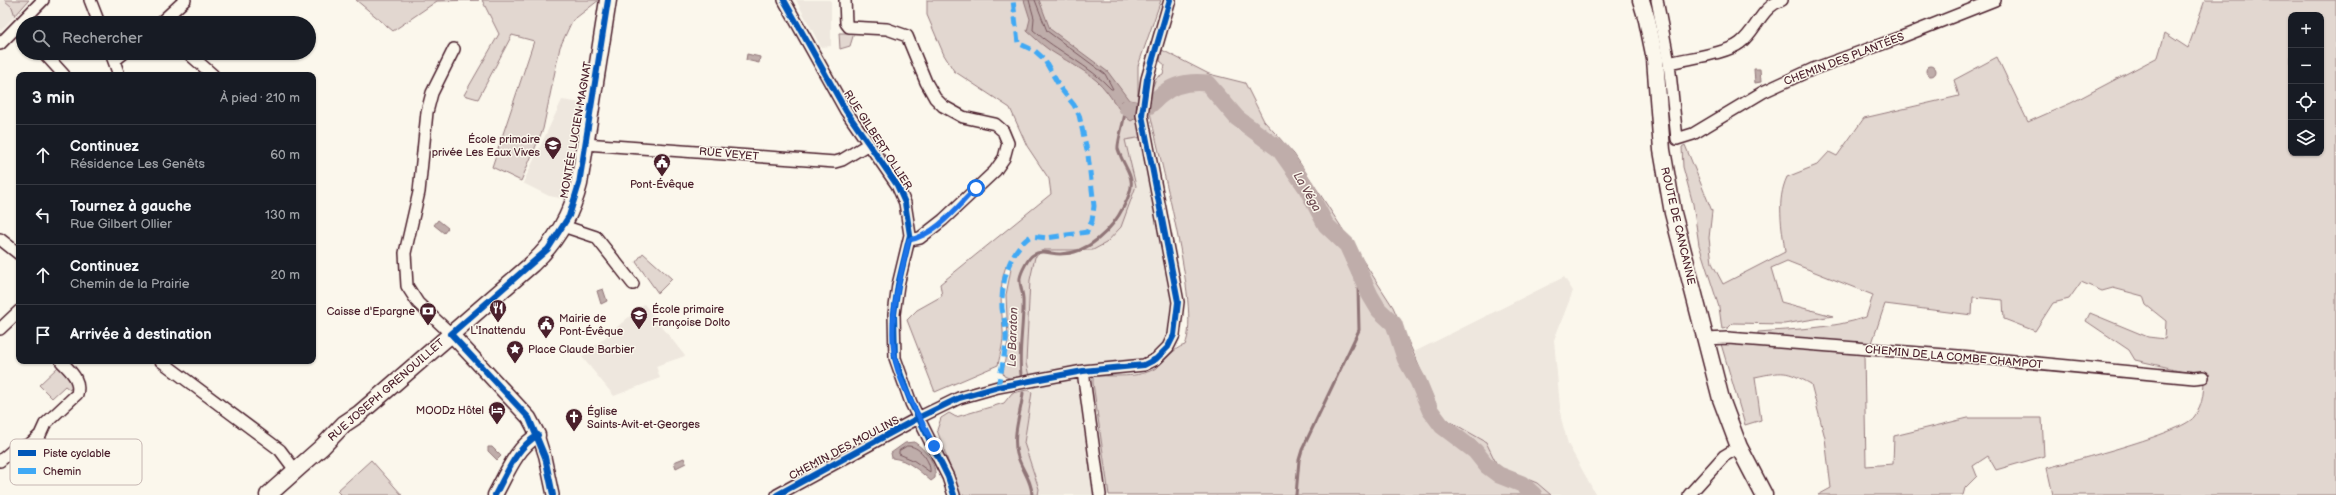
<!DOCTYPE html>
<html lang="fr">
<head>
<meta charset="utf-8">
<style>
  body { margin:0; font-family:"Balsamiq Sans",sans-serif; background:#20242c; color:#f1f3f6 }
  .controls { position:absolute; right:12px; top:12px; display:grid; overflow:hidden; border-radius:8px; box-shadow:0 1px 3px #0004 }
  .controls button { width:36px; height:36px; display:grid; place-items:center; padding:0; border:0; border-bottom:1px solid #363941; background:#171b24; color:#f1f3f6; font:20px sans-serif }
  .stop { position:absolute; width:12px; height:12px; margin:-9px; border:3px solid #1a73e8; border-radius:50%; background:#fff }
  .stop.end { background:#1a73e8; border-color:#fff; box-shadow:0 1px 4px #0008 }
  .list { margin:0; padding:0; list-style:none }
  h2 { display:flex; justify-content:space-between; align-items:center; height:52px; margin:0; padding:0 16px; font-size:17px }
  h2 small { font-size:13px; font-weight:400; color:#9ea1a6 }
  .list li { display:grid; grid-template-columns:26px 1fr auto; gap:12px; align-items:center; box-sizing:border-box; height:60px; padding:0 16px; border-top:1px solid #363941 }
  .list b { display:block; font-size:15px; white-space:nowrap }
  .list p { margin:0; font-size:13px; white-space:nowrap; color:#9ea1a6 }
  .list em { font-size:13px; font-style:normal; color:#9ea1a6 }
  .icon { flex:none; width:22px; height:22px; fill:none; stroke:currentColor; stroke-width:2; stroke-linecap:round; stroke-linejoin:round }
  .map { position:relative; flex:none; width:2336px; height:495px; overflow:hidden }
  .search { position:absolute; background:#171b24; box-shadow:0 1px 3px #0004; left:16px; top:16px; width:300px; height:44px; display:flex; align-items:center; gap:10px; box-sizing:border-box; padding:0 14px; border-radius:22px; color:#9ea1a6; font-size:15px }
  .panel { position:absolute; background:#171b24; box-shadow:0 1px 3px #0004; left:16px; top:72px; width:300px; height:292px; border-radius:8px }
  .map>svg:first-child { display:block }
  .built { fill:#eee7de }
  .green { fill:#e2d7d0; stroke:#967b7e; fill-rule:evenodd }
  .water { fill:#bfadaa; stroke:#907477 }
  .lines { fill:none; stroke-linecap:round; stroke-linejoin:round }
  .shore { stroke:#79585e; stroke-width:1 }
  .stream { stroke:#907477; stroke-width:3 }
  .river { stroke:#bfadaa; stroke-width:17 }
  .minor-casing { stroke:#4a1f2b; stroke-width:14 }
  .tertiary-casing { stroke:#4a1f2b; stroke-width:17 }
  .secondary-casing { stroke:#4a1f2b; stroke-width:19 }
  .minor { stroke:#fbf7ec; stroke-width:11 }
  .tertiary { stroke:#fbf7ec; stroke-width:14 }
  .secondary { stroke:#fbf7ec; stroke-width:16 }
  .quiet { stroke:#3fa9f5; stroke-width:5; stroke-dasharray:10 5; stroke-linecap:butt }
  .cycleway-casing { stroke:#fbf7ec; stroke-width:8 }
  .cycleway { stroke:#0057b8; stroke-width:6 }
  .route { stroke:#1a73e8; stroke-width:5 }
  .labels { text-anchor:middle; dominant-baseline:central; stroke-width:3; stroke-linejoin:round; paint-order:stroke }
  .street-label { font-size:11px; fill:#4a1f2b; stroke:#fbf7ec }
  .poi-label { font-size:11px; fill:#4a1f2b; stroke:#fbf7ec; text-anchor:start }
  .water-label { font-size:12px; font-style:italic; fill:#6d4a51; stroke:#fbf7ec }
  .key { fill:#fbf7ec; stroke:#c6b6b2; stroke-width:1 }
  .key-label { font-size:11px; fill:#4a1f2b }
</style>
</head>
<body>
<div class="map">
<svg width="2336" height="495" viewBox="0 0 2336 495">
  <rect width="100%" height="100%" fill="#fbf7ec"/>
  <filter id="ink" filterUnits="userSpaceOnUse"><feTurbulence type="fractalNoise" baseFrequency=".025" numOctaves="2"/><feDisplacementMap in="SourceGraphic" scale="8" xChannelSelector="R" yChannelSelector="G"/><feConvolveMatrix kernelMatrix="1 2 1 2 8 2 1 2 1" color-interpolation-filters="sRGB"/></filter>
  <g filter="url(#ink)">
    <!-- built -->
    <path class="built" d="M0,0H4L12,7L15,16L0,31Z
      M796,0H831V46L821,47Z
      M562,100L582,103L566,199L549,196L523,183Z
      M1143,137L1158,211L1172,303L1169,331L1166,338L1158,348L1144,357L1126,362L1090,363L1109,495H1038L1039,489L1024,443L1032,392L1026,363L1030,280L1035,257L1044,250L1077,251L1136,186L1125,140Z
      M1564,277L1573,291L1554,340L1561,418L1568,444L1596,495H1551L1537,483L1498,467L1486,442L1444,418L1439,411L1414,352Z
      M644,304L685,356L656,366L660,378L614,396L582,357Z"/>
    <!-- green -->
    <path class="green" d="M4,0H29L15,16L12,7Z
      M356,0H479L437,1L393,31Z
      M482,0H599L572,21L560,47L543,129L521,181L492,167L534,41L512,35L478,99L464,95L499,34Z
      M927,0H1161L1138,66V104L1143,137L1125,140L1136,186L1121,227L1106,243L1093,250H1044L1035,257L1030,280L1026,363L1029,376L1014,380L1004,376L1003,373L1008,340L1006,295L1011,269L1006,266C998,287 1002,310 1003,331C1004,342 1000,354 998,365L935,392L907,320L917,310L942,296L940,284L1051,194L1049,179L1027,146L1010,108L954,71L944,55L927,15Z
      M2205,0H2336V495H2053L2047,468C2072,461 2181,434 2194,417C2204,405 2204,387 2204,373L2188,372L2135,360L2129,350L2086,321L2090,313L2148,337L2165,339L2166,321L2146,305L2143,296L2113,288L2102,291L2081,282L2069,299L2053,303L2035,331L2004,319L2003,300L1973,297L1972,315L1885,304L1872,343L1758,336V332C1794,329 1832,329 1866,317L1873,295L1787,261L1771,268L1781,302L1833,316L1784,324L1733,323L1728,328L1722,329L1719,307L1699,245L1693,204L1683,167L1682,147L1685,145L1712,211L1709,238L1712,263L1723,284L1785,252C1782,226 1776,201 1787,177L1817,165L1829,152L1837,156L1864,118L1959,96L1954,80L1997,57L2028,122L2071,103L2158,57L2165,33L2188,48ZM2291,15H2321V153H2291Z
      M839,33H854L850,46L840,49Z
      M1162,50L1209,74L1245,83L1264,121L1294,154L1393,307L1439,411L1444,418L1486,442L1498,467L1537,483L1551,495H1109L1093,383V376C1113,375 1138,379 1156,368C1166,361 1173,348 1185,345C1202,310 1157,151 1149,107L1150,94L1156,78L1163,74L1165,65L1160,61Z
      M643,253L672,279L658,293L636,262Z
      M1724,341L1864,354L1866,466L1893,464L1894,436L1968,418H2042L2044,456L1996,470L1988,456L1973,466L1977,476L1965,488L1963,495H1818L1831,488L1825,438L1811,384C1785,370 1784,371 1755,377L1761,420L1745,425L1721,344Z
      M59,366L73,385L70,390L65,386L52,398L39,385Z
      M1027,390L1032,392L1024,443L1039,489L1038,495H960L937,430L941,418L949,413L956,417L1004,403L1012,393Z
      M371,460L402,495H341L337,491Z"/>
    <!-- water -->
    <path class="water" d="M1024,0H1039L1050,29L1108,72L1129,100L1140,102L1138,117L1131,121C1118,113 1111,93 1097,81C1082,68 1064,60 1048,49C1041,44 1034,37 1027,31L1030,19Z
      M747,54L760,57L759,63L746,60Z
      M1926 71a5 5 0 1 1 10 0a5 5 0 1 1-10 0Z
      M1754,69H1760L1761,82L1755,83Z
      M438,220L448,228L444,233L434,225Z
      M603,289L607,301L601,304L597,291Z
      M914,442C925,449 937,464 935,478L931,481C918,470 909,460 892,458L891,453L905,443Z
      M488,447H492L501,456L497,460L488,451Z
      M684,458L686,463L676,468L674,462Z"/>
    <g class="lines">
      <!-- shore -->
      <path class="shore" d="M1029,0L1034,18L1033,30C1058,52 1089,65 1111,89H1113L1105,74L1047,31L1035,0
        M1123,101L1135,107L1134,114L1130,116L1125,112L1121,103Z
        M907,446C919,445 931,461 930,472L913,460L899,454V451Z"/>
      <!-- stream -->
      <path class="stream" d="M1021,375C1018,350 1024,325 1023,299C1023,292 1019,285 1020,278C1021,272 1028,258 1033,255C1042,249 1050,254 1060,254C1088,254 1112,230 1124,206C1140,176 1126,174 1118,149C1117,143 1124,121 1125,113
        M1023,393C1021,413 1012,434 1017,454C1021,469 1032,480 1032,495
        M1296,495L1299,460L1302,450L1359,330L1358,288L1362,277"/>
      <!-- river -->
      <path class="river" d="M1127,108C1131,109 1136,110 1139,110C1148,109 1154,101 1160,96C1173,84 1190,81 1207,83L1237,118L1280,150L1306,187L1326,225L1347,245L1370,295L1379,310L1394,324L1405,358L1418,381L1430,410L1442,426L1475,451L1487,466L1499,475L1522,484L1534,495"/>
      <!-- minor casing -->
      <g class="minor-casing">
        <path id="minor" d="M90,0L99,23
          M784,0L846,111L897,185L905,203L910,235L898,285L894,314L895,358L911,403L948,477L954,495
          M845,0L846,23L849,27L887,29L907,36L926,82L935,98L943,106L963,117L995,124L1003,131L1008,143L1004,158L995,171L943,220L920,238L909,240
          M1657,0L1669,63L1677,139L1693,134L1763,92L1813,69L1899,38L1995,0
          M160,23L185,0
          M0,44L43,0
          M44,53L64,75
          M111,53L119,75
          M188,53L213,75
          M114,61L124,53
          M1669,63C1688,58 1726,54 1740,43C1757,30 1760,8 1782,0
          M585,144L835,162L842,160L867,145
          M563,226L596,237L633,284
          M0,239L19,254
          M0,329L19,311
          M451,334L418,303L407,286L405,253L419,192L427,112L432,93L454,49
          M1705,339L1728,338L1984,358L2194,378L2203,377
          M161,361L280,450L295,470
          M1083,371L1100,495
          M538,435L545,457L553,495
          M0,461L13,450L30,444L40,435L45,424L77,394C81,379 70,371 61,361
          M777,495L920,417L959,398L998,387L1083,371L1144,365L1156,359L1168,347L1174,335L1178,302L1142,115L1147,79L1170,0
          M1689,495L1724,456L1739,447"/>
      </g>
      <!-- tertiary casing -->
      <g class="tertiary-casing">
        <path id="tertiary" d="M451,334L529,418L538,435C516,448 507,473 495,495"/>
      </g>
      <!-- secondary casing -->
      <g class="secondary-casing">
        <path id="secondary" d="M1641,0L1647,20L1655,59L1662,150L1673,213L1721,399L1739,447L1764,495
          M268,495L322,447L344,424L359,414L532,264C556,242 571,216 579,184L608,0"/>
      </g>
      <!-- minor -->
      <use href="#minor" class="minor"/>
      <!-- tertiary -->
      <use href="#tertiary" class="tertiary"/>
      <!-- secondary -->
      <use href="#secondary" class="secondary"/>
      <!-- quiet -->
      <path class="quiet" d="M998,387C1001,369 1007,349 1006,332C1006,324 1003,316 1002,308C1001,283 1009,250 1031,236L1047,238L1087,232L1092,221L1094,206L1088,155L1079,115L1074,105L1061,89L1044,59L1035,51L1018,43L1013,0"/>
      <!-- cycleway casing -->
      <g class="cycleway-casing">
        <path id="cycleway" d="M784,0L846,111L897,185L905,203L910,235L898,285L894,314L895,358L911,403L948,477L954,495
          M495,495C507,473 516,448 538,435
          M553,495L545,457L529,418L451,334L548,249L569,216L579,184L608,0
          M777,495L920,417L959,398L998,387L1083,371L1144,365L1156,359L1168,347L1174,335L1178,302L1142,115L1147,79L1170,0"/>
      </g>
      <!-- cycleway -->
      <use href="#cycleway" class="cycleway"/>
    </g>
  </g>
  <g class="lines" filter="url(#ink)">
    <!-- route -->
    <path class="route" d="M934,446C922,420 907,398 898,371C885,328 899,282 909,240C936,235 957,207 976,188"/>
  </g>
  <!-- icons -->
  <defs>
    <g id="school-pin" transform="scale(0.9)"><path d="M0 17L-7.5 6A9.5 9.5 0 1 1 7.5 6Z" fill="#4a1f2b" stroke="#fbf7ec"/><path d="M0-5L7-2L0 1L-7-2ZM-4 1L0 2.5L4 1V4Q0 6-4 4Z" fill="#fff"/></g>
    <g id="civic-pin" transform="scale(0.9)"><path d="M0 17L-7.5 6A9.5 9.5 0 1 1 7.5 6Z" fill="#4a1f2b" stroke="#fbf7ec"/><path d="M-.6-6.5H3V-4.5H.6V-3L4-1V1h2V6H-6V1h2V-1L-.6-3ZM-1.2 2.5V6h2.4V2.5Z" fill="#fff"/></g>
    <g id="restaurant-pin" transform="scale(0.9)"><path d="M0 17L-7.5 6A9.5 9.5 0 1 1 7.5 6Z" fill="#4a1f2b" stroke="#fbf7ec"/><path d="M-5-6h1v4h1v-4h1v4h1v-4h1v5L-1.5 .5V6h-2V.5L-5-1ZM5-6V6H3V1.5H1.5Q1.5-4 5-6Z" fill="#fff"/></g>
    <g id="bank-pin" transform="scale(0.9)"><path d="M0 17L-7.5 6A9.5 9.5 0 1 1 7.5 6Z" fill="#4a1f2b" stroke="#fbf7ec"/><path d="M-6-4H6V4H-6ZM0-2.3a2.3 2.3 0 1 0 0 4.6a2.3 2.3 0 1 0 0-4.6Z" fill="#fff"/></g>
    <g id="sight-pin" transform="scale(0.9)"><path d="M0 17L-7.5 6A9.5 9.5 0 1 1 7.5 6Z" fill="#4a1f2b" stroke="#fbf7ec"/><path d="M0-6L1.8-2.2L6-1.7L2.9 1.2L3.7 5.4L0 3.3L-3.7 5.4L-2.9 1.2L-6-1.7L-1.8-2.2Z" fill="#fff"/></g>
    <g id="hotel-pin" transform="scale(0.9)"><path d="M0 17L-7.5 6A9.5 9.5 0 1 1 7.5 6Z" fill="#4a1f2b" stroke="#fbf7ec"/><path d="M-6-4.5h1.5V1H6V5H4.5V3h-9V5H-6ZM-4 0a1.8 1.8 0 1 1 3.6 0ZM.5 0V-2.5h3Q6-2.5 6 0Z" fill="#fff"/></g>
    <g id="church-pin" transform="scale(0.9)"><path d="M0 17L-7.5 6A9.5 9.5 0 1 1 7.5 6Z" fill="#4a1f2b" stroke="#fbf7ec"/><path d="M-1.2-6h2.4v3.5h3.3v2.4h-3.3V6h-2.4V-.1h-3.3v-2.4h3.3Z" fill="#fff"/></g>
  </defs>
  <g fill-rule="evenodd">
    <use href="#school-pin" x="553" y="145"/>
    <use href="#civic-pin" x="662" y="162"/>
    <use href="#restaurant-pin" x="498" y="308"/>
    <use href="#bank-pin" x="428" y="311"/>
    <use href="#school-pin" x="639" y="315"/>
    <use href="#civic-pin" x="546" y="324"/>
    <use href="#sight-pin" x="515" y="349"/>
    <use href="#hotel-pin" x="497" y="410"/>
    <use href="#church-pin" x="574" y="417"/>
  </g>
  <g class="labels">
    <!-- street labels -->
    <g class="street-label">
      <text transform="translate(1844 59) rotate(-21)">CHEMIN DES PLANTÉES</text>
      <text transform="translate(576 130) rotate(-80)">MONTÉE LUCIEN MAGNAT</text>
      <text transform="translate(878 140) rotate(57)">RUE GILBERT OLLIER</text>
      <text transform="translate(729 154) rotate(5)">RUE VEYET</text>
      <text transform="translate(1678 226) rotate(77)">ROUTE DE CANCANNE</text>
      <text transform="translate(1954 357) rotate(5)">CHEMIN DE LA COMBE CHAMPOT</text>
      <text transform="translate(386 390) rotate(-41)">RUE JOSEPH GRENOUILLET</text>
      <text transform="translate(844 448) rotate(-28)">CHEMIN DES MOULINS</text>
    </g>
    <!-- poi labels -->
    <g class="poi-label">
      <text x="540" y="139" text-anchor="end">École primaire<tspan x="540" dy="13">privée Les Eaux Vives</tspan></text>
      <text x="662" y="184" text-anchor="middle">Pont-Évêque</text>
      <text x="652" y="309">École primaire<tspan x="652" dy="13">Françoise Dolto</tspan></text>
      <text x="415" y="311" text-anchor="end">Caisse d'Epargne</text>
      <text x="559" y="318">Mairie de<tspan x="559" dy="13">Pont-Évêque</tspan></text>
      <text x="498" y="330" text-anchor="middle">L'Inattendu</text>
      <text x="528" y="349">Place Claude Barbier</text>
      <text x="484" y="410" text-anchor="end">MOODz Hôtel</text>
      <text x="587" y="411">Église<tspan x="587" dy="13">Saints-Avit-et-Georges</tspan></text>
    </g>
    <!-- water labels -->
    <g class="water-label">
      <text transform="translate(1307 192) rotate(60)">La Véga</text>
      <text transform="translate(1013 337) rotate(-88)">Le Baraton</text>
    </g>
  </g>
  <!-- legend -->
  <rect x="10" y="439" width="132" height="46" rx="6" class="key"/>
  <rect x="18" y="450" width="18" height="6" fill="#0057b8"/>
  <rect x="18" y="468" width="18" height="6" fill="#3fa9f5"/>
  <g class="key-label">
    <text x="43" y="457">Piste cyclable</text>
    <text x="43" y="475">Chemin</text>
  </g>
</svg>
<div class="controls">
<button>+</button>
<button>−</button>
<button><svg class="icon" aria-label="locate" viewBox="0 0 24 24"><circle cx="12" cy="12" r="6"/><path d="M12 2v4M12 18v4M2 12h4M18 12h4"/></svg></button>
<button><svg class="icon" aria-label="layers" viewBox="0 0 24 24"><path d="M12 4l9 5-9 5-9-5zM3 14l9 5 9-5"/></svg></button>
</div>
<div class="stop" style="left:976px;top:188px"></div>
<div class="stop end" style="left:934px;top:446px"></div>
<div class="search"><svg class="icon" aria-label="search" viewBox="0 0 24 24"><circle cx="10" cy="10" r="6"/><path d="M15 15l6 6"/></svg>Rechercher</div>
<section class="panel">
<h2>3 min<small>À pied · 210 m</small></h2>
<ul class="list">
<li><svg class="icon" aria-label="ahead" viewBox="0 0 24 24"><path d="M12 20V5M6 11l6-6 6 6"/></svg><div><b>Continuez</b><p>Résidence Les Genêts</p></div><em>60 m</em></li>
<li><svg class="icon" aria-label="left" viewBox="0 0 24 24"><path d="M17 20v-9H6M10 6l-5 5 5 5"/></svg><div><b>Tournez à gauche</b><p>Rue Gilbert Ollier</p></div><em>130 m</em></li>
<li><svg class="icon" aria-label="ahead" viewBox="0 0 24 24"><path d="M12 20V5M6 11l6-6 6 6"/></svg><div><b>Continuez</b><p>Chemin de la Prairie</p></div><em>20 m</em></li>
<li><svg class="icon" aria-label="arrive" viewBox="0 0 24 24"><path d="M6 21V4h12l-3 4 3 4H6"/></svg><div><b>Arrivée à destination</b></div></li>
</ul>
</section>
</div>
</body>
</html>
